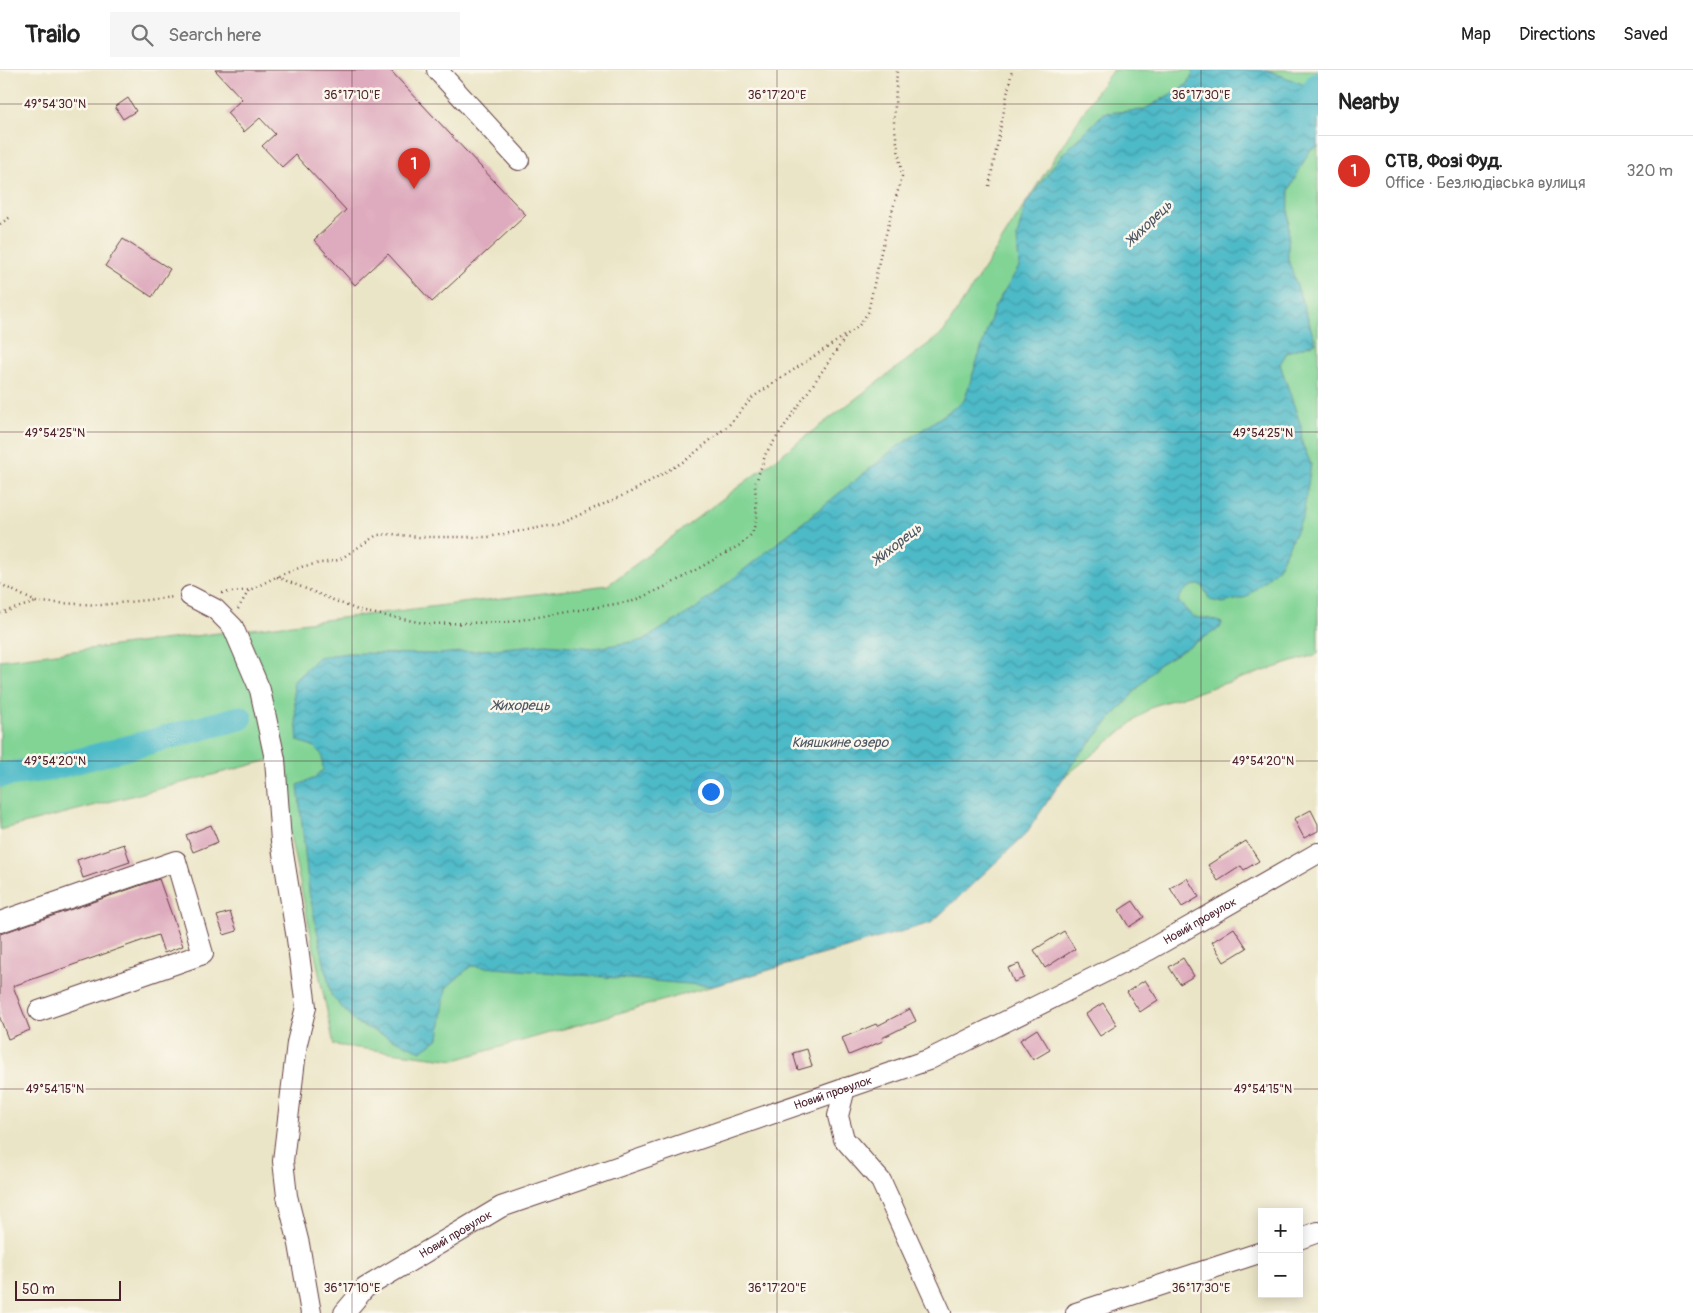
<!DOCTYPE html>
<html lang="en">
<head>
<meta charset="utf-8">
<style>
  body { margin:0; font-family:Pangolin,sans-serif; background:#f6f6f6; color:#222 }
  .controls { position:absolute; right:15px; bottom:15px; display:grid; overflow:hidden; border-radius:0px; box-shadow:0 2px 12px #0003 }
  .controls button { width:45px; height:45px; display:grid; place-items:center; padding:0; border:0; border-bottom:1px solid #e0e0e0; background:#fff; color:#222; font:25px sans-serif }
  .scale { position:absolute; left:15px; bottom:12px; width:106px; box-sizing:border-box; padding-left:5px; border:2px solid #4a1f2b; border-top:0; font-size:14px; line-height:18px; white-space:nowrap; color:#4a1f2b; -webkit-text-stroke:4px #fbf7ec; paint-order:stroke }
  .you { position:absolute; left:710px; top:721px; width:18px; height:18px; margin:-12px; border:4px solid #fff; border-radius:50%; background:#1a73e8; box-shadow:0 0 0 8px #1a73e833 }
  .badge { display:grid; place-items:center; width:32px; height:32px; border-radius:50%; background:#d93025; color:#fff; font-size:16px; font-weight:700 }
  .pin { position:absolute; translate:-50% -41px; filter:drop-shadow(0 1px 2px #0008) }
  .pin::after { content:''; position:absolute; top:26px; width:18px; height:15px; background:inherit; clip-path:polygon(0 0,100% 0,50% 100%) }
  .list { margin:0; padding:0; list-style:none }
  h2 { display:flex; justify-content:space-between; align-items:center; height:65px; margin:0; padding:0 20px; font-size:21px }
  h2 small { font-size:16px; font-weight:400; color:#767676 }
  .list li { display:grid; grid-template-columns:32px 1fr auto; gap:15px; align-items:center; box-sizing:border-box; height:70px; padding:0 20px; border-top:1px solid #e0e0e0 }
  .list b { display:block; font-size:19px; white-space:nowrap }
  .list p { margin:0; font-size:16px; white-space:nowrap; color:#767676 }
  .list em { font-size:16px; font-style:normal; color:#767676 }
  .icon { flex:none; width:28px; height:28px; fill:none; stroke:currentColor; stroke-width:2; stroke-linecap:round; stroke-linejoin:round }
  .map { position:relative; flex:none; width:1318px; height:1243px; overflow:hidden }
  header { display:flex; align-items:center; gap:30px; box-sizing:border-box; height:70px; padding:0 25px; background:#fff; border-bottom:1px solid #e0e0e0 }
  header strong { font-size:24px }
  nav { display:flex; gap:28px; margin-inline-start:auto; font-size:18px }
  .search { width:350px; height:45px; background:#f6f6f6; display:flex; align-items:center; gap:12px; box-sizing:border-box; padding:0 18px; border-radius:0px; color:#767676; font-size:19px }
  main { display:flex }
  aside { flex:1; background:#fff }
  .map>svg:first-child { display:block }
  .grass { fill:#82d495; stroke:#667a60 }
  .water { fill:url(#water-waves); stroke:#4c6c7a }
  .lines { fill:none; stroke-linecap:round; stroke-linejoin:round }
  .river { stroke:#4dbac8; stroke-width:25 }
  .building { fill:#deaabd }
  .minor-casing { stroke:#623d42; stroke-width:22 }
  .path { stroke:#623d42; stroke-width:2.5; stroke-dasharray:1 4; stroke-linecap:butt }
  .minor { stroke:#fff; stroke-width:20 }
  .ticks { fill:none; stroke:#4a1f2b; stroke-width:1; stroke-opacity:0.45 }
  .labels { text-anchor:middle; dominant-baseline:central; stroke-width:5; stroke-linejoin:round; paint-order:stroke }
  .street-label { font-size:12px; fill:#4a1f2b; stroke:#fbf7ec }
  .water-label { font-size:14px; font-style:italic; fill:#4b5562; stroke:#fbf7ec }
  .ticks-label { font-size:12px; text-anchor:middle; fill:#4a1f2b; stroke:#fbf7ec; stroke-width:5; stroke-linejoin:round; paint-order:stroke }
</style>
</head>
<body>
<header>
<strong>Trailo</strong>
<div class="search"><svg class="icon" aria-label="search" viewBox="0 0 24 24"><circle cx="10" cy="10" r="6"/><path d="M15 15l6 6"/></svg>Search here</div>
<nav><a>Map</a><a>Directions</a><a>Saved</a></nav>
</header>
<main>
<div class="map">
<svg width="1318" height="1243" viewBox="0 0 1318 1243">
  <defs>
    <pattern id="water-waves" width="16" height="10" patternUnits="userSpaceOnUse" patternTransform="scale(1.25)"><rect width="16" height="10" fill="#4dbac8"/><path d="M0 5q4-4 8 0t8 0" fill="none" stroke="#4297a3"/></pattern>
  </defs>
  <rect width="100%" height="100%" fill="#fbf7ec"/>
  <filter id="ink" filterUnits="userSpaceOnUse"><feTurbulence type="fractalNoise" baseFrequency=".02" numOctaves="2"/><feDisplacementMap in="SourceGraphic" scale="10" xChannelSelector="R" yChannelSelector="G"/><feConvolveMatrix kernelMatrix="1 2 1 2 8 2 1 2 1" color-interpolation-filters="sRGB"/></filter>
  <filter id="wash" filterUnits="userSpaceOnUse"><feTurbulence type="fractalNoise" baseFrequency=".0096" numOctaves="4" result="noise"/><feDisplacementMap in="SourceGraphic" scale="20" xChannelSelector="R" yChannelSelector="G"/><feGaussianBlur stdDeviation="1.12" result="paint"/><feColorMatrix in="noise" values="0 0 0 0 0 0 0 0 0 0 0 0 0 0 0 0 0 1.4 0 .05"/><feComposite in="paint" operator="in"/></filter>
  <g filter="url(#wash)">
    <rect width="100%" height="100%" fill="#ebe5c7"/>
    <!-- grass -->
    <path class="grass" d="M1113,0H1318V584L1153,636L853,876L455,990L334,975L274,689L0,760V590L608,515L943,263L1097,21Z"/>
    <!-- water -->
    <path class="water" d="M1194,0H1267L1315,19L1318,22V77L1310,80L1289,120L1288,189L1316,273L1287,282L1280,294L1301,356L1302,373L1311,394L1303,447L1278,498L1247,527L1223,533L1210,530L1202,515C1190,514 1183,520 1178,531L1193,547L1210,549L1222,553L1220,558L1158,595L1076,689L1025,765L931,853L713,916L471,896L446,918L439,968L421,981L356,953L331,925L309,822L298,715L313,709L323,700L322,685L313,676L298,671L293,612L318,587L348,583L439,584L546,574L596,578L643,570L695,539L893,380L964,331L995,236L1019,197L1017,167L1026,133L1060,87L1104,43L1143,40L1188,14Z"/>
    <g class="lines">
      <!-- river -->
      <path class="river" d="M1300,46L1312,40L1315,19L1318,14
        M0,705L47,699L240,648"/>
    </g>
    <g id="blocks">
      <!-- building -->
      <path class="building" d="M215,0H390L526,145L432,232L388,184L355,215L314,170L346,140L295,85L282,97L262,76L275,64L260,48L244,62L227,43L242,29Z
        M128,28L136,41L123,49L115,37Z
        M123,169L170,199L152,227L105,196Z
        M1311,740L1318,754V761L1304,768L1294,749Z
        M211,755L218,772L193,782L186,765Z
        M1246,771L1259,791L1244,800L1241,796L1218,811L1208,795Z
        M124,774L130,792L83,808L77,790Z
        M1187,808L1199,827L1182,837L1170,818Z
        M159,809L183,876L164,883L158,865L13,916L30,960L8,969L0,948V864Z
        M1133,831L1144,847L1129,857L1119,840Z
        M230,842L237,861L224,865L217,846Z
        M1234,858L1247,878L1224,892L1212,872Z
        M1064,861L1075,879L1045,898L1034,880Z
        M1183,888L1194,906L1180,914L1169,897Z
        M1019,894L1024,908L1014,912L1008,898Z
        M1145,910L1158,930L1140,942L1127,922Z
        M1103,933L1117,955L1100,966L1086,944Z
        M910,939L916,951L882,968L883,971L849,985L842,968L876,954L877,956Z
        M1037,959L1050,980L1033,990L1020,970Z
        M807,979L812,996L798,1000L793,983Z"/>
    </g>
  </g>
  <g filter="url(#ink)">
    <use href="#blocks" fill-opacity="0" stroke="#623d42" stroke-width="1"/>
    <g class="lines">
      <!-- minor casing -->
      <g class="minor-casing">
        <g id="minor">
          <path d="M437,0L519,90"/>
          <path d="M190,526L215,539L233,557L260,620L275,689L281,771L297,869L306,937L297,973L283,1091L287,1126L299,1174L311,1243"/>
          <path d="M0,852L176,791L203,884L39,941"/>
          <path d="M845,1018L838,1046L844,1069L881,1111L941,1243"/>
          <path d="M1299,1169L1318,1162"/>
          <path id="s1" d="M344,1243L365,1218L501,1137L928,990L1149,880L1318,783"/>
          <path d="M1076,1243L1262,1182"/>
        </g>
      </g>
      <!-- path -->
      <path class="path" d="M989,116L1012,0
        M0,154L12,146
        M277,507L360,541L429,554L508,552L633,531L667,516L740,475L752,464L757,448L755,415L766,383L847,265
        M0,514L36,532L101,535L174,527
        M222,523L250,520L276,507L304,496L339,490L377,465L392,464L419,467H488L559,454L633,421L686,390L729,355L753,327L858,257L868,242L881,182L902,106L894,53L897,0
        M238,539L249,520
        M0,543L36,532"/>
      <!-- minor -->
      <use href="#minor" class="minor"/>
    </g>
  </g>
  <!-- ticks -->
  <path class="ticks" d="M352,0V1243M777,0V1243M1201,0V1243M0,34H1318M0,362H1318M0,691H1318M0,1019H1318"/>
  <g class="labels">
    <!-- street labels -->
    <g class="street-label">
      <text stroke="none"><textPath href="#s1" startOffset="948">Новий провулок</textPath></text>
      <text stroke="none"><textPath href="#s1" startOffset="542">Новий провулок</textPath></text>
      <text stroke="none"><textPath href="#s1" startOffset="138">Новий провулок</textPath></text>
    </g>
    <!-- water labels -->
    <g class="water-label">
      <text transform="translate(1149 153) rotate(-44)">Жихорець</text>
      <text transform="translate(897 474) rotate(-38)">Жихорець</text>
      <text x="521" y="635">Жихорець</text>
      <text x="840" y="672">Кияшкине озеро</text>
    </g>
  </g>
  <g class="ticks-label">
    <text x="352" y="29">36°17'10"E</text>
    <text x="777" y="29">36°17'20"E</text>
    <text x="1201" y="29">36°17'30"E</text>
    <text x="55" y="38">49°54'30"N</text>
    <text x="55" y="367">49°54'25"N</text>
    <text x="1263" y="367">49°54'25"N</text>
    <text x="55" y="695">49°54'20"N</text>
    <text x="1263" y="695">49°54'20"N</text>
    <text x="55" y="1023">49°54'15"N</text>
    <text x="1263" y="1023">49°54'15"N</text>
    <text x="352" y="1222">36°17'10"E</text>
    <text x="777" y="1222">36°17'20"E</text>
    <text x="1201" y="1222">36°17'30"E</text>
  </g>
</svg>
<div class="controls">
<button>+</button>
<button>−</button>
</div>
<div class="scale">50 m</div>
<div class="you"></div>
<div class="pin badge" style="left:414px;top:119px">1</div>
</div>
<aside>
<h2>Nearby<small></small></h2>
<ul class="list">
<li><span class="badge">1</span><div><b>СТВ, Фозі Фуд.</b><p>Office · Безлюдівська вулиця</p></div><em>320 m</em></li>
</ul>
</aside>
</main>
</body>
</html>
